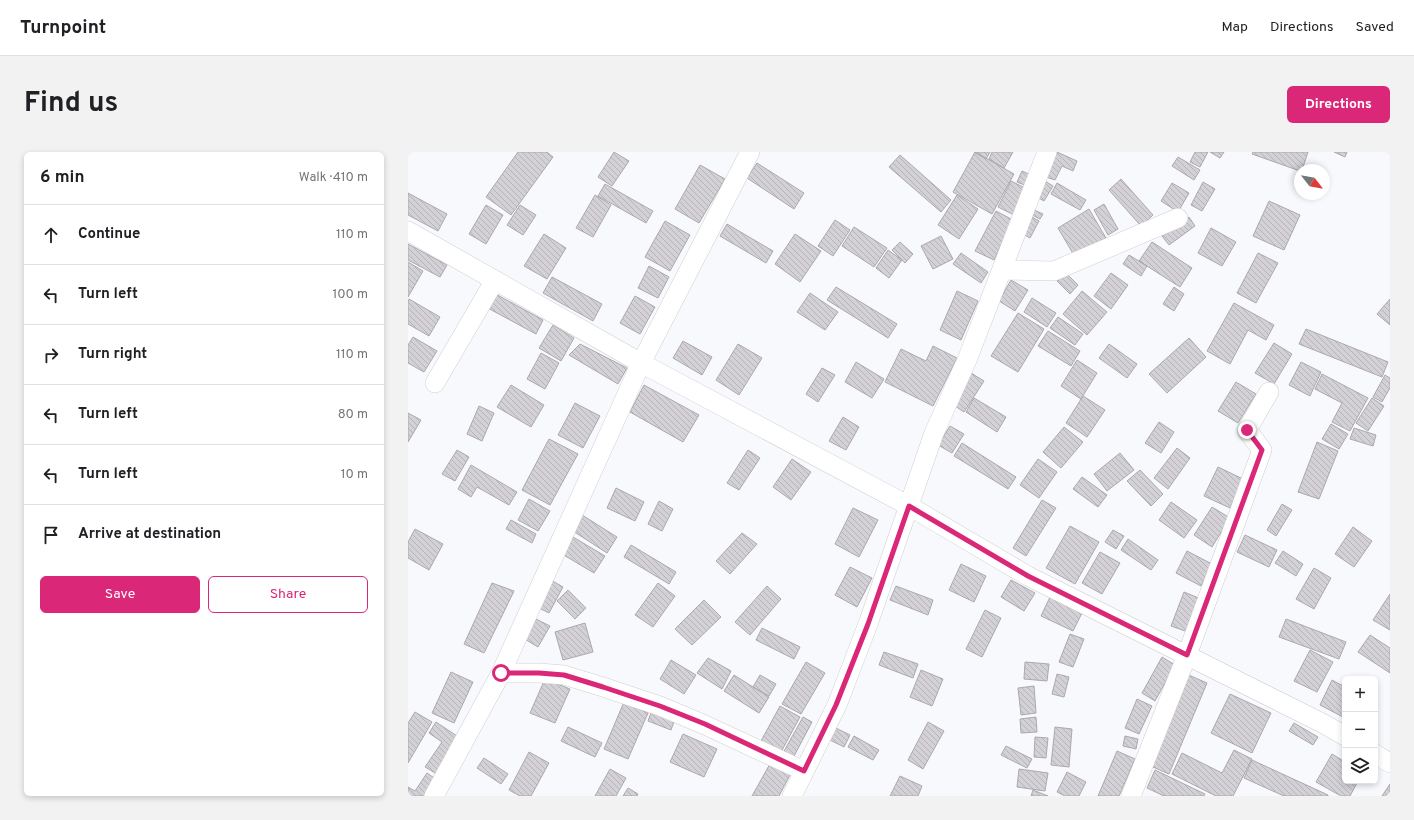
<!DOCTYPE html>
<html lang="en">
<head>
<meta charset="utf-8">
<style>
  body { margin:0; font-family:Overpass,sans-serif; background:#f2f2f2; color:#202124 }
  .controls { position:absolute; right:12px; bottom:12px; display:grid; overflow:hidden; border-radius:6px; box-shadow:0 2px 6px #0003 }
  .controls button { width:36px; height:36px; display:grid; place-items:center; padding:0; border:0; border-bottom:1px solid #e0e0e0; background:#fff; color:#202124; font:20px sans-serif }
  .compass { position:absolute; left:886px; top:12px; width:36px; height:36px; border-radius:50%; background:#fff; box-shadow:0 2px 6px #0003; rotate:121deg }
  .stop { position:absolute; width:12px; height:12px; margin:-9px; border:3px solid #db2777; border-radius:50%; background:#fff }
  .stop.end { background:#db2777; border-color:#fff; box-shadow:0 1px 4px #0008 }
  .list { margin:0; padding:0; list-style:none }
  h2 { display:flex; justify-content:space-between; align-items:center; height:52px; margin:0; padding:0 16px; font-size:17px }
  h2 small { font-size:13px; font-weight:400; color:#757577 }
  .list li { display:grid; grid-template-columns:26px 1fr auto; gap:12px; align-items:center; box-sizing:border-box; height:60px; padding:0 16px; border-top:1px solid #e0e0e0 }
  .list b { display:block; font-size:15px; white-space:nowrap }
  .list em { font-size:13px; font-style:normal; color:#757577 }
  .actions { display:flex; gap:8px; padding:12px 16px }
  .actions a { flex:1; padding:9px 0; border:1px solid #db2777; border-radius:6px; text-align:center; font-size:14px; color:#db2777 }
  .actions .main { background:#db2777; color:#fff }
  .icon { flex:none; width:22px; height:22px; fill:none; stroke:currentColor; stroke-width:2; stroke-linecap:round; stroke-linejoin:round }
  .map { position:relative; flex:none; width:982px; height:644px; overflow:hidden; border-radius:6px }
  header { display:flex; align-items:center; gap:24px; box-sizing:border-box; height:56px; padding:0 20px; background:#fff; border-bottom:1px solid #e0e0e0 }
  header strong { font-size:19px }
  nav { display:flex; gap:22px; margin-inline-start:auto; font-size:14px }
  .intro { display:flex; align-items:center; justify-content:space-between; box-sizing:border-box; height:96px; padding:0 24px }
  h1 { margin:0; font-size:28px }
  .button { padding:10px 18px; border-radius:6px; background:#db2777; color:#fff; font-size:14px; font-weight:700 }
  main { display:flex; gap:24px; padding:0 24px }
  aside { flex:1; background:#fff; border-radius:6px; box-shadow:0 2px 6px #0003 }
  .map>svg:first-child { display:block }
  .building { fill:url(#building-back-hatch); stroke:#aaa9ac }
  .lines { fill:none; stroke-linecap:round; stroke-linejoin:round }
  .minor-casing { stroke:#cecfd2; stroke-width:20 }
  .minor { stroke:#fff; stroke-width:19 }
  .route { stroke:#db2777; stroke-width:5 }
</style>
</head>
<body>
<header>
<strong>Turnpoint</strong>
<nav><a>Map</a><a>Directions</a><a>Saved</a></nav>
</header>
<div class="intro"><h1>Find us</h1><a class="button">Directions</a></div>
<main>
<aside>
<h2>6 min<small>Walk · 410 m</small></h2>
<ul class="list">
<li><svg class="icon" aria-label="ahead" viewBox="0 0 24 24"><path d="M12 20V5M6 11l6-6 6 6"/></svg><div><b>Continue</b></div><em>110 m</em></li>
<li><svg class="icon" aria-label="left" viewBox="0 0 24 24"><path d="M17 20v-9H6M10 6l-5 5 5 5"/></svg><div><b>Turn left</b></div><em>100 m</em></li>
<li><svg class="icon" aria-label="right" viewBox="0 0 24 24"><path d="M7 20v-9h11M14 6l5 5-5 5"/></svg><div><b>Turn right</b></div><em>110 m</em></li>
<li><svg class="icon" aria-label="left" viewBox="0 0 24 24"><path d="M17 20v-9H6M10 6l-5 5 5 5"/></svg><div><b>Turn left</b></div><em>80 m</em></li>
<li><svg class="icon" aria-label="left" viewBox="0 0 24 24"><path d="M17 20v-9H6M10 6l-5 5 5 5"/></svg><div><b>Turn left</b></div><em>10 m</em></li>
<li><svg class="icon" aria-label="arrive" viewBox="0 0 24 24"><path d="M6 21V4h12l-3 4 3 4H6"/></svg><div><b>Arrive at destination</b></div></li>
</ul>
<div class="actions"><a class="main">Save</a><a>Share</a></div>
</aside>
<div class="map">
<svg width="982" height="644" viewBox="0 0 982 644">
  <defs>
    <pattern id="building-back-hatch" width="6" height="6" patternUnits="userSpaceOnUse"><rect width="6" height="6" fill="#d3d1d5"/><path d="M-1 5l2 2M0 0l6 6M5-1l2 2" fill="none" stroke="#b6b4b8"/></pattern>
  </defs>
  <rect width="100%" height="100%" fill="#f8f9fd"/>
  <!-- building -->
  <path class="building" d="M110,0H139L145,5L103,63L78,45Z
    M206,0L221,9L204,34L190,25Z
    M566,0H582L578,7Z
    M567,0L606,22L584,62L545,40Z
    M584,0H605L596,16L581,7Z
    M649,0L669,9L665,19L654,14L647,28L638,25Z
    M787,0H800L792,15L782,10Z
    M802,0H816L812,6Z
    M845,0H900L894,18L892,19L844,2Z
    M926,0H939L937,5Z
    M492,3L543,48L533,60L481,15Z
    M770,5L792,18L786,28L764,14Z
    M349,11L396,41L386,57L339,26Z
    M292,13L317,27L291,71L267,57Z
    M614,19L623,23L619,34L609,30Z
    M713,27L745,63L733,74L701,38Z
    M603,29L619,37L606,63L590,55Z
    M637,29L645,34L636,49L629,45Z
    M795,30L807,37L794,59L783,53Z
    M649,31L678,48L672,58L643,42Z
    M764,31L781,41L770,60L753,49Z
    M197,32L245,59L238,71L190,44Z
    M0,41L39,62L30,79L0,63Z
    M187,43L203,53L185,85L168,76Z
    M549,43L570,57L551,87L530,73Z
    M861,49L892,63L876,98L845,84Z
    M696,52L710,77L700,83L686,58Z
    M78,53L95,63L78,92L61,82Z
    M112,53L128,63L115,83L99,73Z
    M624,57L635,62L632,67L622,62Z
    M681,57L698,86L667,105L650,76Z
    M588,59L605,68L586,108L567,99Z
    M622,64L631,69L622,86L613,81Z
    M781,65L787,74L761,93L754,84Z
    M427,68L442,78L425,104L410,94Z
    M257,69L282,83L262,119L237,105Z
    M319,72L365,99L358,111L312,84Z
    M446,75L479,96L466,115L434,94Z
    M803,76L828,90L814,114L790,101Z
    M136,82L158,96L139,127L116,114Z
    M387,82L413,99L392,130L367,112Z
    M533,84L545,107L525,117L513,94Z
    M492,90L505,102L497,111L484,98Z
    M744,90L784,116L772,135L731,109Z
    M0,92L39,113L32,125L0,108Z
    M480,98L494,108L481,126L468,116Z
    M553,101L580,120L573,131L545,112Z
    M850,101L870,111L848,151L829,141Z
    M721,103L739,114L733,124L715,112Z
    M0,110L15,119L0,145Z
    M241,114L261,125L250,146L230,136Z
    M658,121L670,133L662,142L649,129Z
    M703,121L720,133L703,157L686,144Z
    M144,125L194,152L185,169L135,141Z
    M603,128L620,138L607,159L591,149Z
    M428,135L489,172L480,186L419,148Z
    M766,135L776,142L766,159L755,152Z
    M549,139L570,149L553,188L532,178Z
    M674,139L699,160L679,183L655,162Z
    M84,140L135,168L128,182L76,154Z
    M402,141L430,160L417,178L389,160Z
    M227,144L247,155L232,182L212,171Z
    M624,146L648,161L639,175L616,160Z
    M1,147L32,165L21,184L0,172V150Z
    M982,147V173L969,162Z
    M826,151L866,173L858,188L840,178L822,212L799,199Z
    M610,161L636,177L610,220L583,204Z
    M650,165L675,182L667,193L642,176Z
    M145,173L166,186L153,209L131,196Z
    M898,177L980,210L974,225L891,192Z
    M640,179L672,199L663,214L630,194Z
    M5,185L29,199L16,220L0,211V193Z
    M781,186L798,205L759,241L741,222Z
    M275,189L304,205L294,223L265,206Z
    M866,191L884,202L866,232L847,221Z
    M172,192L219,216L210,232L161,203Z
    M330,192L354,206L331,243L308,228Z
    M701,192L729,212L719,226L691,206Z
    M525,194L549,206L525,254L477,230L493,197L518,209Z
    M133,201L151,211L137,237L119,227Z
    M669,208L689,221L673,247L653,234Z
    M448,210L476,227L464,246L437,230Z
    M893,210L913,220L902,244L881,233Z
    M414,216L427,223L410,250L398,242Z
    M563,221L576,229L556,260L544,252Z
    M914,222L960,246L942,279L924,270L934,251L907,237Z
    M977,223L982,226V236L974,250L965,245Z
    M828,230L848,242L830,271L810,259Z
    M103,233L136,253L123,275L89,255Z
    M236,233L291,263L275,290L222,260Z
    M675,244L697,258L679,285L658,271Z
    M566,246L598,265L589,280L558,260Z
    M964,246L976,254L960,279L948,271Z
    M167,251L192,264L175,296L150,283Z
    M71,254L86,261L74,289L59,282Z
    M0,261L13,268L0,290Z
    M435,265L451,275L438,298L421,289Z
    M751,270L766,280L753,301L737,291Z
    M923,272L940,282L931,297L914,287Z
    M542,274L556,282L544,301L530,293Z
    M656,275L675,290L653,316L635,300Z
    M946,276L968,283L965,294L942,287Z
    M141,287L170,302L142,353L114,338Z
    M909,290L930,299L911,347L890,340Z
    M554,291L608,325L600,337L546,304Z
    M769,296L782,306L760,337L746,326Z
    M49,298L61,305L47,329L34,322Z
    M340,298L352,306L331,338L319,331Z
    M712,301L726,318L699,339L686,322Z
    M384,307L403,320L383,348L365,335Z
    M630,307L649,320L631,346L612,333Z
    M63,313L109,340L101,353L69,335L63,345L50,337Z
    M810,315L835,327L822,356L796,344Z
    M732,318L755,342L743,354L719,329Z
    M674,325L699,343L690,355L665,337Z
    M208,336L236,350L227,369L199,356Z
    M121,347L142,359L130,379L110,368Z
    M634,348L648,356L618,404L605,396Z
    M251,349L265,357L254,379L240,372Z
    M763,350L789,368L776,386L751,368Z
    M874,352L884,358L868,384L859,378Z
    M804,355L822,366L804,395L786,383Z
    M445,356L470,368L451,405L427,392Z
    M174,363L209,385L199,401L165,379Z
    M103,368L128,382L124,391L98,377Z
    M662,374L691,390L667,432L638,416Z
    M945,375L964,389L946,415L927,402Z
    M7,377L35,392L21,418L0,406V390Z
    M705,378L716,384L708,397L697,390Z
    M334,381L349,392L322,422L308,409Z
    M837,383L869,398L861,415L829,400Z
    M165,385L197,404L186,421L154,402Z
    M720,387L750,408L743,418L713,398Z
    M223,393L268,420L261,432L216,405Z
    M779,399L804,412L793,434L768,421Z
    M875,399L895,412L888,424L867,411Z
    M692,400L712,411L694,442L674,431Z
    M553,412L578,424L566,450L541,438Z
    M442,415L464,426L449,455L427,443Z
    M906,416L923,426L906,457L888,447Z
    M141,427L155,435L141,461L127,454Z
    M603,428L627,441L616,459L593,445Z
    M84,431L106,439L76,501L56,492Z
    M250,431L267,444L245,475L227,463Z
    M359,434L373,447L342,483L327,470Z
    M488,434L525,448L520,463L482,448Z
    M160,438L178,456L167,467L149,449Z
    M776,440L793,447L780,480L763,474Z
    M982,442V478L965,468Z
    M642,445L674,461L665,479L633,464Z
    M296,448L313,465L284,493L267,477Z
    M577,458L593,466L574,505L558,497Z
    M126,466L142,474L130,495L115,486Z
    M878,467L938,490L931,507L871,485Z
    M177,471L185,500L155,508L147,480Z
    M354,476L392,495L386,507L348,488Z
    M662,482L676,487L665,515L651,510Z
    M962,483L982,496V521L950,500Z
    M902,498L925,510L909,540L886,529Z
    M476,500L510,512L505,526L471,513Z
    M754,505L767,513L747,549L734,541Z
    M300,506L323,519L314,537L289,521Z
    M263,508L288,523L276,542L252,527Z
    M398,510L417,521L393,562L374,552Z
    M617,510L641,512L639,529L616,527Z
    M513,518L535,527L524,554L502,545Z
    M43,520L65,530L46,571L24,561Z
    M776,521L799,531L761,622L738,612Z
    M649,522L661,525L656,545L644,542Z
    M326,523L361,545L351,561L316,539Z
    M352,523L368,532L361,544L345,535Z
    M137,527L162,537L147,571L122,561Z
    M924,528L937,535V566L912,553Z
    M626,534L628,561L613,563L610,536Z
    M822,542L863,561L844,601L803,581Z
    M729,547L744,554L731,582L717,576Z
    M216,550L240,561L220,607L196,597Z
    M372,554L392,565L373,600L353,589Z
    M245,555L268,564L263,578L240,569Z
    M7,560L24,570L0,611V571Z
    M395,565L404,570L385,606L375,601Z
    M628,565L629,580L613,581L612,567Z
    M28,570L52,586L29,622L17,615L34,590L21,581Z
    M520,570L536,579L515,617L500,608Z
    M886,571L910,585L905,593L881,579Z
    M424,574L442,583L436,595L418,586Z
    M160,575L194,591L187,605L153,589Z
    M647,575L664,577L661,615L643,613Z
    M275,582L309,597L296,625L262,610Z
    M446,584L471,598L465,608L440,595Z
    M717,584L730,587L728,597L715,594Z
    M627,585L640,586L638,606L626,605Z
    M598,594L624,607L619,616L593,603Z
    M826,598L844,607L825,644H808L764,622L774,601L814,621Z
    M709,599L727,607L711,644H690Z
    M121,600L141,611L123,644H112L101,638Z
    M924,602L937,610V629H950L942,644H933L908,630Z
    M76,606L100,622L93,632L69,616Z
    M844,608L920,643V644H876L836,626Z
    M363,610L383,621L371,644H344Z
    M202,617L218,626L208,644H187Z
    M611,617L640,621L637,639L609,635Z
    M747,618L797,642L796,644H756L739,636Z
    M659,620L678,630L671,644H657L649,640Z
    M19,621L29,628L19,644H0V635L7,639Z
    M492,624L514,634L510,644H482Z
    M982,632V644H974Z
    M220,636L230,642L229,644H215Z
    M625,638L640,644H623Z"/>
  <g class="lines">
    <!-- minor casing -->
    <g class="minor-casing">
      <path id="minor" d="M0,79L233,211L501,354L620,424L916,572L937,584
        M594,118L646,119L770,66
        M27,231L87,128
        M93,521H131L156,523L195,535L252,554L297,573L396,619
        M967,602L982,611
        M26,644L93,521L233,211L342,0
        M384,644L429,553L460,472L526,281L559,208L639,0
        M723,644L779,503L854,298L839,278L861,240"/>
    </g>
    <!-- minor -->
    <use href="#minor" class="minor"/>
  </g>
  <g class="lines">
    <!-- route -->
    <path class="route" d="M93,521H131L156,523L195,535L252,554L297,572L396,619L428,553L460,472L501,354L620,424L779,503L854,298L839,278"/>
  </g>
</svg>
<div class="controls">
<button>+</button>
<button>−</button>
<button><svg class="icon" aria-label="layers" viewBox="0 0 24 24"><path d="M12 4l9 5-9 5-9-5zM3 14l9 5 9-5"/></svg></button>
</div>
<svg class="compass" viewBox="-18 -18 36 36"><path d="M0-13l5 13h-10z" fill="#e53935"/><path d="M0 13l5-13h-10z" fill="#757577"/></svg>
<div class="stop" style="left:93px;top:521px"></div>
<div class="stop end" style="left:839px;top:278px"></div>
</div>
</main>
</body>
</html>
